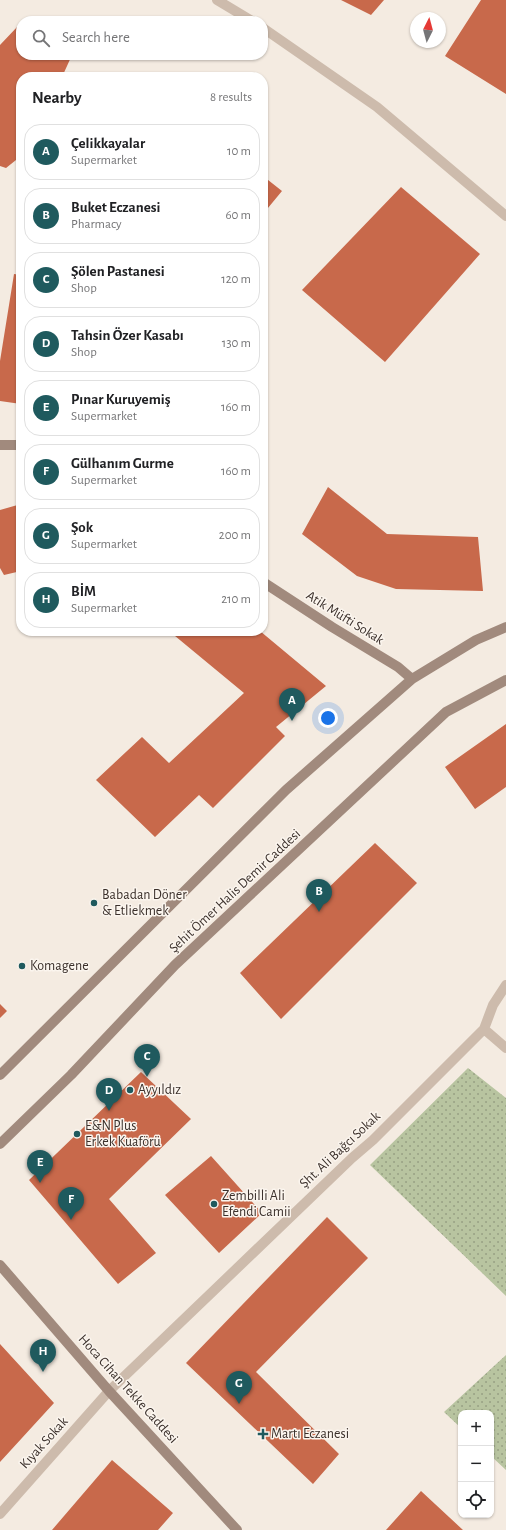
<!DOCTYPE html>
<html lang="en">
<head>
<meta charset="utf-8">
<style>
  body { margin:0; font-family:"Alegreya Sans",sans-serif; background:#f2f2f2; color:#202124 }
  .controls { position:absolute; right:12px; bottom:12px; display:grid; overflow:hidden; border-radius:8px; box-shadow:0 1px 3px #0004 }
  .controls button { width:36px; height:36px; display:grid; place-items:center; padding:0; border:0; border-bottom:1px solid #e0e0e0; background:#fff; color:#202124; font:20px sans-serif }
  .compass { position:absolute; left:410px; top:12px; width:36px; height:36px; border-radius:50%; background:#fff; box-shadow:0 1px 3px #0004; rotate:6deg }
  .you { position:absolute; left:328px; top:718px; width:14px; height:14px; margin:-10px; border:3px solid #fff; border-radius:50%; background:#1a73e8; box-shadow:0 0 0 6px #1a73e833 }
  .badge { display:grid; place-items:center; width:26px; height:26px; border-radius:50%; background:#1f5a5e; color:#fff; font-size:13px; font-weight:700 }
  .pin { position:absolute; translate:-50% -33px; filter:drop-shadow(0 1px 2px #0008) }
  .pin::after { content:''; position:absolute; top:21px; width:14px; height:12px; background:inherit; clip-path:polygon(0 0,100% 0,50% 100%) }
  .list { margin:0; padding:0; list-style:none }
  h2 { display:flex; justify-content:space-between; align-items:center; height:52px; margin:0; padding:0 16px; font-size:17px }
  h2 small { font-size:13px; font-weight:400; color:#757577 }
  .list li { display:grid; grid-template-columns:26px 1fr auto; gap:12px; align-items:center; box-sizing:border-box; height:56px; margin:0 8px 8px; padding:0 8px; border:1px solid #e0e0e0; border-radius:16px }
  .list b { display:block; font-size:15px; white-space:nowrap }
  .list p { margin:0; font-size:13px; white-space:nowrap; color:#757577 }
  .list em { font-size:13px; font-style:normal; color:#757577 }
  .icon { flex:none; width:22px; height:22px; fill:none; stroke:currentColor; stroke-width:2; stroke-linecap:round; stroke-linejoin:round }
  .map { position:relative; flex:none; width:506px; height:1530px; overflow:hidden }
  .search { position:absolute; background:#fff; box-shadow:0 1px 3px #0004; left:16px; top:16px; width:252px; height:44px; display:flex; align-items:center; gap:10px; box-sizing:border-box; padding:0 14px; border-radius:16px; color:#757577; font-size:15px }
  .panel { position:absolute; background:#fff; box-shadow:0 1px 3px #0004; left:16px; top:72px; width:252px; height:564px; border-radius:16px }
  .map>svg:first-child { display:block }
  .grass { fill:url(#grass-dots) }
  .building { fill:#c8694b }
  .lines { fill:none; stroke-linecap:round; stroke-linejoin:round }
  .street { stroke:#cdbbac; stroke-width:10 }
  .secondary { stroke:#a18a7d; stroke-width:10 }
  .poi-dot { fill:#1f5a5e; stroke:#fbf5ee; stroke-width:1.5 }
  .labels { text-anchor:middle; dominant-baseline:central; stroke-width:3; stroke-linejoin:round; paint-order:stroke }
  .street-label { font-size:14px; fill:#3b302b; stroke:#fbf5ee }
  .poi-label { font-size:14px; fill:#3b302b; stroke:#fbf5ee; text-anchor:start }
</style>
</head>
<body>
<div class="map">
<svg width="506" height="1530" viewBox="0 0 506 1530">
  <defs>
    <pattern id="grass-dots" width="8" height="8" patternUnits="userSpaceOnUse"><rect width="8" height="8" fill="#b8c4a0"/><path d="M2 2h.1M6 6h.1" fill="none" stroke="#97a083" stroke-width="1.8" stroke-linecap="round"/></pattern>
  </defs>
  <rect width="100%" height="100%" fill="#f4ebe1"/>
  <!-- grass -->
  <path class="grass" d="M468,1068L506,1098V1296L370,1165Z
    M506,1355V1470L491,1456V1413H461V1428L444,1412Z"/>
  <!-- building -->
  <path class="building" d="M341,0H384L371,15Z
    M481,0H506V94L445,56Z
    M21,25V55H72L62,77H21V156L6,168L0,166V45L18,26Z
    M263,176L282,191L263,214Z
    M401,187L480,254L385,362L302,290Z
    M14,274L21,275V404L0,401V361Z
    M328,487L387,534L478,537L483,591L396,589L357,576L302,534Z
    M21,504V571L4,575L0,568V510Z
    M169,631H260L326,686L276,727L285,736L213,808L199,795L155,837L96,780L142,737L169,763L244,693Z
    M506,724V787L475,809L445,767Z
    M375,843L417,883L281,1019L240,973Z
    M0,1004L7,1011L0,1018Z
    M141,1072L191,1119L109,1199L156,1253L118,1284L29,1180Z
    M211,1156L262,1213L219,1253L165,1195Z
    M327,1217L368,1258L256,1372L339,1454L313,1484L186,1363Z
    M0,1344L54,1403L0,1462Z
    M112,1460L173,1513L158,1530H52Z
    M421,1491L463,1530H386Z"/>
  <g class="lines">
    <!-- street -->
    <path class="street" d="M217,0L252,21
      M263,28L377,107L506,216
      M484,1029L506,1048
      M0,1514L109,1391L352,1158L373,1140L484,1029L493,1005L506,985"/>
    <!-- secondary -->
    <path class="secondary" d="M0,445H21
      M263,582L332,627L398,667L412,679
      M0,1075L286,790L412,679L476,640L506,627
      M0,1144L71,1075L175,965L446,712L506,680
      M0,1265L109,1391L237,1530"/>
  </g>
  <!-- markers -->
  <g class="poi-dot">
    <circle cx="94" cy="903" r="4"/>
    <circle cx="22" cy="966" r="4"/>
    <circle cx="130" cy="1090" r="4"/>
    <circle cx="77" cy="1134" r="4"/>
    <circle cx="214" cy="1204" r="4"/>
    <path d="M261 1428h4v4h4v4h-4v4h-4v-4h-4v-4h4z"/>
  </g>
  <g class="labels">
    <!-- street labels -->
    <g class="street-label">
      <text transform="translate(345 618) rotate(32)">Atik Müfti Sokak</text>
      <text transform="translate(235 891) rotate(-43)">Şehit Ömer Halis Demir Caddesi</text>
      <text transform="translate(340 1150) rotate(-43)">Şht. Ali Bağcı Sokak</text>
      <text transform="translate(128 1389) rotate(48)">Hoca Cihan Tekke Caddesi</text>
      <text transform="translate(44 1443) rotate(-48)">Kıyak Sokak</text>
    </g>
    <!-- poi labels -->
    <g class="poi-label">
      <text x="102" y="895">Babadan Döner<tspan x="102" dy="16">&amp; Etliekmek</tspan></text>
      <text x="30" y="966">Komagene</text>
      <text x="138" y="1090">Ayyıldız</text>
      <text x="85" y="1126">E&amp;N Plus<tspan x="85" dy="16">Erkek Kuaförü</tspan></text>
      <text x="222" y="1196">Zembilli Ali<tspan x="222" dy="16">Efendi Camii</tspan></text>
      <text x="271" y="1434">Martı Eczanesi</text>
    </g>
  </g>
</svg>
<div class="controls">
<button>+</button>
<button>−</button>
<button><svg class="icon" aria-label="locate" viewBox="0 0 24 24"><circle cx="12" cy="12" r="6"/><path d="M12 2v4M12 18v4M2 12h4M18 12h4"/></svg></button>
</div>
<svg class="compass" viewBox="-18 -18 36 36"><path d="M0-13l5 13h-10z" fill="#e53935"/><path d="M0 13l5-13h-10z" fill="#757577"/></svg>
<div class="you"></div>
<div class="pin badge" style="left:292px;top:721px">A</div>
<div class="pin badge" style="left:319px;top:912px">B</div>
<div class="pin badge" style="left:147px;top:1077px">C</div>
<div class="pin badge" style="left:109px;top:1111px">D</div>
<div class="pin badge" style="left:40px;top:1183px">E</div>
<div class="pin badge" style="left:71px;top:1220px">F</div>
<div class="pin badge" style="left:239px;top:1404px">G</div>
<div class="pin badge" style="left:43px;top:1372px">H</div>
<div class="search"><svg class="icon" aria-label="search" viewBox="0 0 24 24"><circle cx="10" cy="10" r="6"/><path d="M15 15l6 6"/></svg>Search here</div>
<section class="panel">
<h2>Nearby<small>8 results</small></h2>
<ul class="list">
<li><span class="badge">A</span><div><b>Çelikkayalar</b><p>Supermarket</p></div><em>10 m</em></li>
<li><span class="badge">B</span><div><b>Buket Eczanesi</b><p>Pharmacy</p></div><em>60 m</em></li>
<li><span class="badge">C</span><div><b>Şölen Pastanesi</b><p>Shop</p></div><em>120 m</em></li>
<li><span class="badge">D</span><div><b>Tahsin Özer Kasabı</b><p>Shop</p></div><em>130 m</em></li>
<li><span class="badge">E</span><div><b>Pınar Kuruyemiş</b><p>Supermarket</p></div><em>160 m</em></li>
<li><span class="badge">F</span><div><b>Gülhanım Gurme</b><p>Supermarket</p></div><em>160 m</em></li>
<li><span class="badge">G</span><div><b>Şok</b><p>Supermarket</p></div><em>200 m</em></li>
<li><span class="badge">H</span><div><b>BİM</b><p>Supermarket</p></div><em>210 m</em></li>
</ul>
</section>
</div>
</body>
</html>
